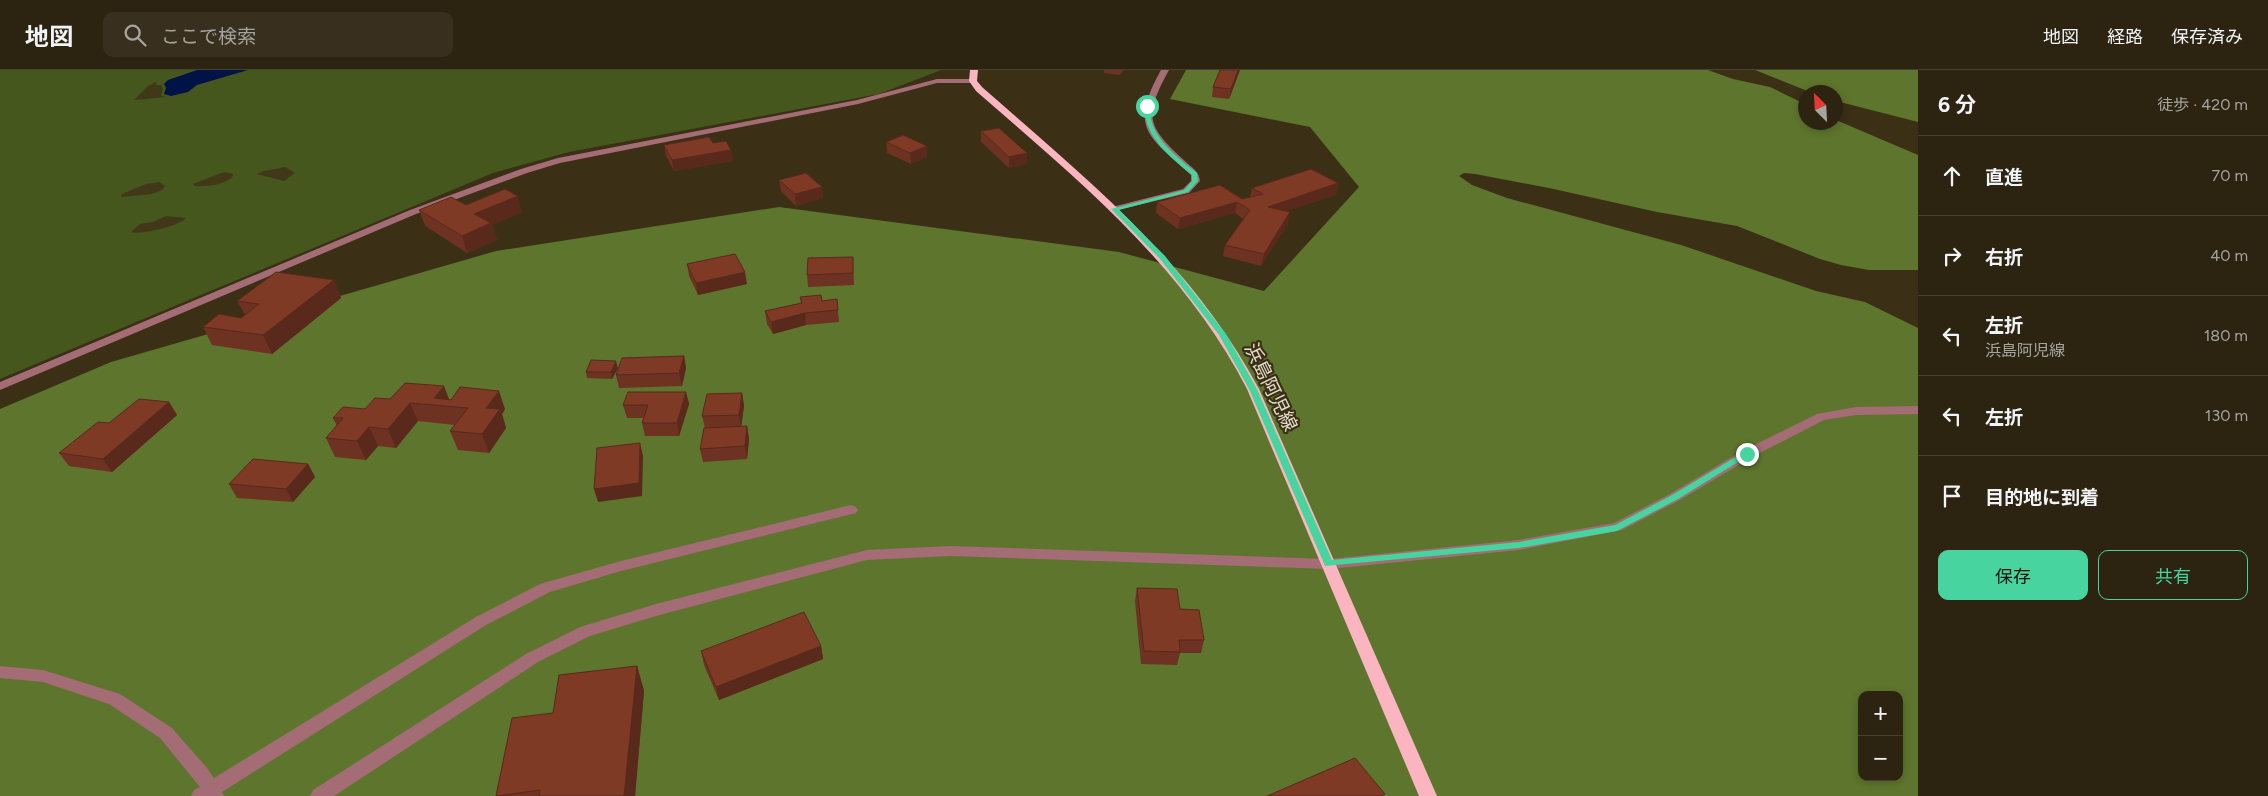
<!DOCTYPE html>
<html lang="ja">
<head>
<meta charset="utf-8">
<style>
  body { margin:0; font-family:Figtree,"Noto Sans JP",sans-serif; background:#382f1e; color:#f1f3f6 }
  .controls { position:absolute; right:15px; bottom:15px; display:grid; overflow:hidden; border-radius:10px; box-shadow:0 2px 8px #0003 }
  .controls button { width:45px; height:45px; display:grid; place-items:center; padding:0; border:0; border-bottom:1px solid #484030; background:#2c2310; color:#f1f3f6; font:25px sans-serif }
  .compass { position:absolute; left:1798px; top:15px; width:45px; height:45px; border-radius:50%; background:#2c2310; box-shadow:0 2px 8px #0003; rotate:336deg }
  .stop { position:absolute; width:15px; height:15px; margin:-11px; border:4px solid #47d49e; border-radius:50%; background:#fff }
  .stop.end { background:#47d49e; border-color:#fff; box-shadow:0 1px 5px #0008 }
  .list { margin:0; padding:0; list-style:none }
  h2 { display:flex; justify-content:space-between; align-items:center; height:65px; margin:0; padding:0 20px; font-size:21px }
  h2 small { font-size:16px; font-weight:400; color:#a6a49f }
  .list li { display:grid; grid-template-columns:32px 1fr auto; gap:15px; align-items:center; box-sizing:border-box; height:80px; padding:0 20px; border-top:1px solid #484030 }
  .list b { display:block; font-size:19px; white-space:nowrap }
  .list p { margin:0; font-size:16px; white-space:nowrap; color:#a6a49f }
  .list em { font-size:16px; font-style:normal; color:#a6a49f }
  .actions { display:flex; gap:10px; padding:15px 20px }
  .actions a { flex:1; padding:11px 0; border:1px solid #47d49e; border-radius:10px; text-align:center; font-size:18px; color:#47d49e }
  .actions .main { background:#47d49e; color:#111 }
  .icon { flex:none; width:28px; height:28px; fill:none; stroke:currentColor; stroke-width:2; stroke-linecap:round; stroke-linejoin:round }
  .map { position:relative; flex:none; width:1918px; height:726px; overflow:hidden }
  header { display:flex; align-items:center; gap:30px; box-sizing:border-box; height:70px; padding:0 25px; background:#2c2310; border-bottom:1px solid #484030 }
  header strong { font-size:24px }
  nav { display:flex; gap:28px; margin-inline-start:auto; font-size:18px }
  .search { width:350px; height:45px; background:#382f1e; display:flex; align-items:center; gap:12px; box-sizing:border-box; padding:0 18px; border-radius:10px; color:#a6a49f; font-size:19px }
  main { display:flex }
  aside { flex:1; background:#2c2310 }
  .map>svg:first-child { display:block }
  .green { fill:#45571d }
  .forest { fill:#5e752d; fill-rule:evenodd }
  .sand { fill:#403818 }
  .water { fill:#001347 }
  .lines { fill:none; stroke-linecap:round; stroke-linejoin:round }
  .minor { fill:#a46c75; fill-rule:evenodd }
  .major { fill:#fbb5c0; fill-rule:evenodd }
  .wall { fill:#6d3221 }
  .shaded-wall { fill:#59291b }
  .building { fill:#7f3a26; stroke:#59291b }
  .route { fill:#47d49e }
  .labels { text-anchor:middle; dominant-baseline:central; stroke-width:4.5; stroke-linejoin:round; paint-order:stroke }
  .street-label { font-size:19px; fill:#e5decf; stroke:#3b2f15 }
</style>
</head>
<body>
<header>
<strong>地図</strong>
<div class="search"><svg class="icon" aria-label="search" viewBox="0 0 24 24"><circle cx="10" cy="10" r="6"/><path d="M15 15l6 6"/></svg>ここで検索</div>
<nav><a>地図</a><a>経路</a><a>保存済み</a></nav>
</header>
<main>
<div class="map">
<svg width="1918" height="726" viewBox="0 0 1918 726">
  <rect width="100%" height="100%" fill="#3b2f15"/>
  <!-- green -->
  <path class="green" d="M0,0H941L879,24L569,82L493,103L0,309Z"/>
  <!-- forest -->
  <path class="forest" d="M1186,0H1708L1733,9L1770,17L1805,34L1806,52H1836V50L1918,85V200H1869L1841,195L1820,189L1737,156L1657,142L1549,118L1475,104L1464,103L1459,106L1472,115L1507,128L1681,175L1816,221L1865,232L1918,258V726H0V339L111,292L496,181L779,137L1119,182L1264,221L1359,117L1310,57L1170,29ZM1862,625H1899V707H1862Z
    M1755,0H1918V52L1836,31V22H1810Z"/>
  <!-- sand -->
  <path class="sand" d="M156,12V15H161L163,19L161,26L166,27L134,30C141,24 146,15 156,12Z
    M285,97L295,103L284,111L257,104L264,101Z
    M224,102L233,104V106C226,115 205,117 195,116L193,114Z
    M160,112L165,116L162,120L152,124L121,127L122,124L146,114Z
    M166,146L186,148C179,156 142,165 131,162L140,154L153,152Z"/>
  <!-- water -->
  <path class="water" d="M197,0H248L197,15L188,22L171,26L164,24L166,18L164,14L168,10Z"/>
  <g class="lines">
    <!-- minor -->
    <path class="minor" d="M1161,0H1169C1142,49 1148,57 1187,93C1194,99 1199,102 1200,111L1189,123L1112,141V137L1183,119L1191,111V105C1147,65 1129,58 1161,0Z
      M937,9H973L977,11L973,13H937L858,34L560,93L527,103L416,144L0,320V312L410,140L521,99L558,88L857,30Z
      M1918,336V344L1856,345L1824,350L1752,387L1680,430L1622,460L1519,480L1329,499L950,486L867,490L656,546L590,566L538,592L334,726H310L313,720L526,584L580,557L656,534L867,480L950,476L1329,489L1519,470L1614,453L1670,424L1742,381L1817,344L1856,337Z
      M851,435L856,437L858,440L856,443L621,501L550,522L486,555L222,722L224,726H191L194,720L200,717L160,668L109,634L43,612L0,608V596L43,600L120,624L172,658L207,698L214,708L476,547L540,514L621,491Z"/>
    <!-- major -->
    <path class="major" d="M970,0H978L977,11L982,17C1088,110 1191,192 1259,319L1437,726H1419L1247,319C1183,195 1079,111 976,21L969,11Z"/>
  </g>
  <!-- wall -->
  <path class="wall" d="M1104,0H1124L1120,5L1104,3Z
    M1240,0L1229,29L1212,27L1213,17Z
    M981,61L1027,83V94L1009,98L981,72Z
    M886,72L927,76V87L911,94L887,83Z
    M713,73L731,80L733,91L674,101L666,86L664,75Z
    M779,110L822,117L823,128L796,136L781,121Z
    M1338,113L1336,125L1286,141L1288,154L1261,196L1223,186L1225,175L1243,149L1235,143L1178,159L1156,143L1157,132L1242,129L1250,127L1252,118Z
    M466,135L522,142L492,155L497,170L467,183L425,156L419,140Z
    M853,187L854,215L808,217L807,205Z
    M687,194L747,214L698,225L689,206Z
    M334,210L341,228L272,284L212,275L203,257L241,248L245,245L237,231Z
    M800,227L822,231L837,229L839,252L806,255L773,264L767,254L765,241L801,233Z
    M684,286L686,298L682,316L619,318L616,305Z
    M618,298L612,309L587,308L586,302Z
    M686,322L689,334L679,366H645L642,353L644,348H627L623,335Z
    M742,323L744,336L741,357L747,356L749,369L747,389L703,392L700,379L705,358L702,346Z
    M390,329L449,330L505,339L502,344L506,358L489,383L458,380L450,361L455,355L418,351L396,378L378,376L366,390L335,387L326,368L337,356L333,348L365,339Z
    M169,332L177,345L112,402L69,396L59,383L109,353Z
    M308,394L315,407L293,432L237,428L229,414Z
    M1137,518L1180,539L1204,570L1201,583H1180L1177,595L1141,594L1135,531Z
    M821,576L823,589L719,630L704,595L701,581Z
    M637,596L644,621L635,726H496L553,643Z"/>
  <!-- shaded-wall -->
  <path class="shaded-wall" d="M1238,0H1240L1229,29L1231,19Z
    M927,76V87L911,94L910,83Z
    M731,80L733,91L674,101L672,90Z
    M1027,83V94L1009,98V87Z
    M1338,113L1336,125L1265,148L1268,137Z
    M822,117L823,128L796,136L795,124Z
    M518,126L522,142L492,155L497,170L467,183L462,166L474,144Z
    M1237,132L1235,143L1178,159L1180,148Z
    M1290,142L1288,154L1261,196L1264,184Z
    M745,202L747,214L698,225L696,213Z
    M334,210L341,228L272,284L263,265Z
    M805,243L806,255L773,264L771,252Z
    M684,286L686,298L682,316L679,303Z
    M616,291L618,298L612,309L611,302Z
    M444,316L451,334L434,328Z
    M499,321L505,339L502,344L506,358L489,383L482,364L486,338Z
    M686,322L689,334L679,366L677,353Z
    M742,323L744,336L741,358L739,345Z
    M169,332L177,345L112,402L103,389Z
    M410,333L418,351L396,378L388,359Z
    M747,356L749,369L747,389L745,376Z
    M369,357L378,376L366,390L357,371Z
    M640,373L643,386L642,426L598,432L594,419Z
    M308,394L315,407L293,432L286,419Z
    M821,576L823,589L719,630L716,617Z
    M637,596L644,621L635,726H624Z"/>
  <!-- building -->
  <path class="building" d="M1220,0H1238L1231,19L1213,17Z
    M999,58L1027,83L1009,87L981,61Z
    M903,65L927,76L910,83L886,72Z
    M709,67L713,73L726,71L731,80L672,90L664,75Z
    M1311,99L1338,113L1268,137L1290,142L1264,184L1225,175L1250,140L1237,132L1180,148L1157,132L1220,115L1242,129L1263,124L1252,118Z
    M806,103L822,117L795,124L779,110Z
    M505,119L518,126L474,144L491,153L462,166L419,140L451,127L466,135Z
    M735,184L745,202L696,213L687,194Z
    M853,187V203L807,205L808,188Z
    M276,202L334,210L263,265L203,257L219,244L241,248L259,234L237,231Z
    M821,225L822,231L837,229L838,240L805,243L771,252L765,241L802,233L800,227Z
    M684,286L679,303L616,305L622,288Z
    M591,290L616,291L611,302H586Z
    M405,313L444,316L434,328L451,330L460,317L499,321L486,338L500,339L482,364L450,361L468,338L410,333L388,359L369,357L357,371L326,368L343,348H333L343,337L365,339L375,328L390,329Z
    M628,322H686L677,353H642L648,335H623Z
    M742,323L739,345L702,346L707,324Z
    M139,329L169,332L103,389L59,383L98,352L109,353Z
    M747,356L745,376L700,379L704,358Z
    M640,373L639,413L594,419L597,378Z
    M253,389L308,394L286,419L229,414Z
    M1137,518L1177,519L1180,539L1199,540L1204,570H1179L1180,582L1144,581Z
    M804,542L821,576L716,617L701,581Z
    M637,596L624,726H539L540,720L496,726L512,648L553,643L559,605Z
    M1355,688L1385,724L1381,726H1267Z"/>
  <!-- route -->
  <path class="route" d="M1147,35L1150,36C1148,66 1176,86 1197,103L1198,111L1188,122L1119,140L1165,186L1226,264L1257,319L1332,490L1519,472L1615,455L1672,425L1744,382L1751,384L1678,429L1617,461L1519,478L1325,496L1249,319L1219,265L1160,189L1111,139L1184,120L1192,111V105C1171,87 1143,67 1145,36Z"/>
  <g class="labels">
    <!-- street labels -->
    <g class="street-label">
      <text transform="translate(1271 317) rotate(64)">浜島阿児線</text>
    </g>
  </g>
</svg>
<div class="controls">
<button>+</button>
<button>−</button>
</div>
<svg class="compass" viewBox="-18 -18 36 36"><path d="M0-13l5 13h-10z" fill="#e53935"/><path d="M0 13l5-13h-10z" fill="#a6a49f"/></svg>
<div class="stop" style="left:1147px;top:36px"></div>
<div class="stop end" style="left:1747px;top:384px"></div>
</div>
<aside>
<h2>6 分<small>徒歩 · 420 m</small></h2>
<ul class="list">
<li><svg class="icon" aria-label="ahead" viewBox="0 0 24 24"><path d="M12 20V5M6 11l6-6 6 6"/></svg><div><b>直進</b></div><em>70 m</em></li>
<li><svg class="icon" aria-label="right" viewBox="0 0 24 24"><path d="M7 20v-9h11M14 6l5 5-5 5"/></svg><div><b>右折</b></div><em>40 m</em></li>
<li><svg class="icon" aria-label="left" viewBox="0 0 24 24"><path d="M17 20v-9H6M10 6l-5 5 5 5"/></svg><div><b>左折</b><p>浜島阿児線</p></div><em>180 m</em></li>
<li><svg class="icon" aria-label="left" viewBox="0 0 24 24"><path d="M17 20v-9H6M10 6l-5 5 5 5"/></svg><div><b>左折</b></div><em>130 m</em></li>
<li><svg class="icon" aria-label="arrive" viewBox="0 0 24 24"><path d="M6 21V4h12l-3 4 3 4H6"/></svg><div><b>目的地に到着</b></div></li>
</ul>
<div class="actions"><a class="main">保存</a><a>共有</a></div>
</aside>
</main>
</body>
</html>
